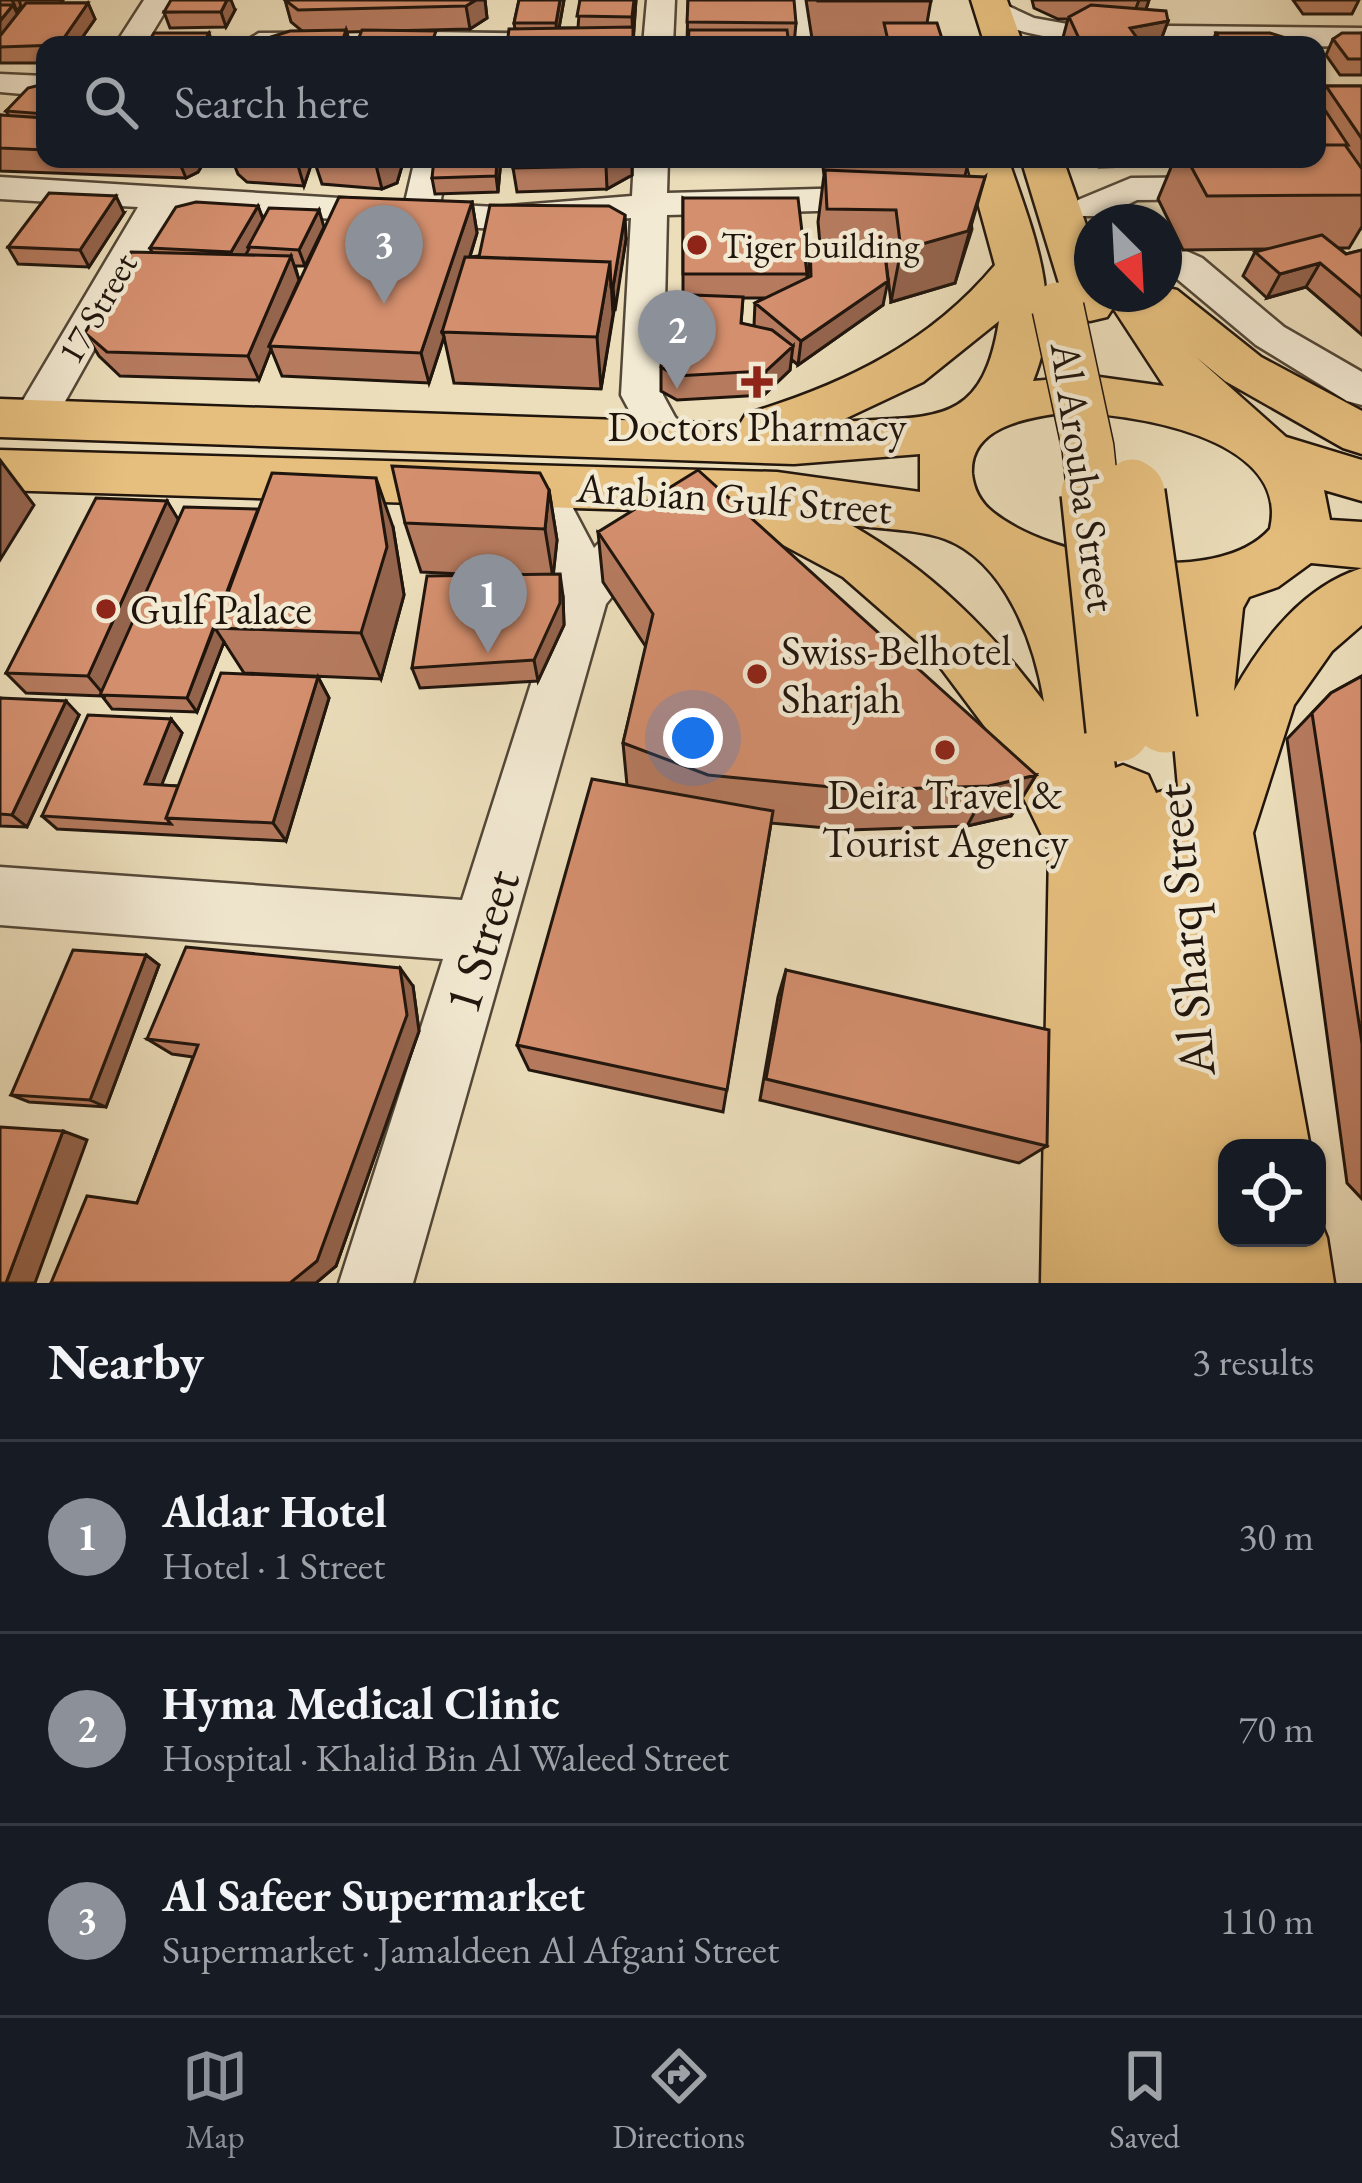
<!DOCTYPE html>
<html lang="en">
<head>
<meta charset="utf-8">
<style>
  body { margin:0; font-family:"EB Garamond",serif; background:#242831; color:#f1f3f6 }
  .controls { position:absolute; right:36px; bottom:36px; display:grid; overflow:hidden; border-radius:24px; box-shadow:0 3px 9px #0004 }
  .controls button { width:108px; height:108px; display:grid; place-items:center; padding:0; border:0; border-bottom:3px solid #363941; background:#171b24; color:#f1f3f6; font:60px sans-serif }
  .compass { position:absolute; left:1074px; top:204px; width:108px; height:108px; border-radius:50%; background:#171b24; box-shadow:0 3px 9px #0004; rotate:156deg }
  .you { position:absolute; left:693px; top:738px; width:42px; height:42px; margin:-30px; border:9px solid #fff; border-radius:50%; background:#1a73e8; box-shadow:0 0 0 18px #1a73e833 }
  .badge { display:grid; place-items:center; width:78px; height:78px; border-radius:50%; background:#8c9099; color:#fff; font-size:39px; font-weight:700 }
  .pin { position:absolute; translate:-50% -99px; filter:drop-shadow(0 3px 6px #0008) }
  .pin::after { content:''; position:absolute; top:63px; width:42px; height:36px; background:inherit; clip-path:polygon(0 0,100% 0,50% 100%) }
  .list { margin:0; padding:0; list-style:none }
  h2 { display:flex; justify-content:space-between; align-items:center; height:156px; margin:0; padding:0 48px; font-size:51px }
  h2 small { font-size:39px; font-weight:400; color:#9ea1a6 }
  .list li { display:grid; grid-template-columns:78px 1fr auto; gap:36px; align-items:center; box-sizing:border-box; height:192px; padding:0 48px; border-top:3px solid #363941 }
  .list b { display:block; font-size:45px; white-space:nowrap }
  .list p { margin:0; font-size:39px; white-space:nowrap; color:#9ea1a6 }
  .list em { font-size:39px; font-style:normal; color:#9ea1a6 }
  .icon { flex:none; width:66px; height:66px; fill:none; stroke:currentColor; stroke-width:2; stroke-linecap:round; stroke-linejoin:round }
  .map { position:relative; flex:none; width:1362px; height:1283px; overflow:hidden }
  .search { position:absolute; background:#171b24; box-shadow:0 3px 9px #0004; left:36px; right:36px; top:36px; height:132px; display:flex; align-items:center; gap:30px; box-sizing:border-box; padding:0 42px; border-radius:24px; color:#9ea1a6; font-size:45px }
  .sheet { height:732px; background:#171b24 }
  nav { display:flex; justify-content:space-around; align-items:center; box-sizing:border-box; height:168px; border-top:3px solid #363941; background:#171b24; font-size:33px; color:#9ea1a6 }
  nav a { display:grid; justify-items:center; gap:6px }
  nav .on { color:#8c9099 }
  .map>svg:first-child { display:block }
  .lines { fill:none; stroke-linecap:round; stroke-linejoin:round }
  .minor-casing { stroke:#534738; stroke-width:5 }
  .major-casing { stroke:#20150d; stroke-width:5 }
  .minor { fill:#f3ead3; fill-rule:evenodd }
  .major { fill:#e6bf7e; fill-rule:evenodd }
  .major-bridge-far1-casing { stroke:#20150d; stroke-width:54; stroke-linecap:butt }
  .major-bridge-casing { stroke:#20150d; stroke-width:68; stroke-linecap:butt }
  .major-bridge-far1 { stroke:#e6bf7e; stroke-width:51 }
  .major-bridge { stroke:#e6bf7e; stroke-width:63 }
  .wall { fill:#b67b5f; stroke:#20150d; stroke-width:3; fill-rule:evenodd }
  .shaded-wall { fill:#94644d; stroke:#20150d; stroke-width:3 }
  .building { fill:#d48f6e; stroke:#20150d; stroke-width:3 }
  .poi-dot { fill:#8f2418; stroke:#f3ead3; stroke-width:4.5 }
  .labels { text-anchor:middle; dominant-baseline:central; stroke-width:9; stroke-linejoin:round; paint-order:stroke }
  .far-poi-label { font-size:36px; fill:#20150d; stroke:#f3ead3; text-anchor:start }
  .far-street-label { font-size:36px; fill:#20150d; stroke:#f3ead3 }
  .poi-label { font-size:42px; fill:#20150d; stroke:#f3ead3 }
  .street-label { font-size:42px; fill:#20150d; stroke:#f3ead3 }
  .near-street-label { font-size:51px; fill:#20150d; stroke:#f3ead3 }
</style>
</head>
<body>
<div class="map">
<svg width="1362" height="1283" viewBox="0 0 1362 1283">
  <rect width="100%" height="100%" fill="#ecdebb"/>
  <filter id="stains"><feTurbulence type="fractalNoise" baseFrequency=".00167" numOctaves="4"/><feColorMatrix values="0 0 0 0 .2 0 0 0 0 .09 0 0 0 0 .02 0 0 0 .5 -.17"/></filter>
  <radialGradient id="worn" r=".72"><stop offset=".6" stop-color="#630" stop-opacity="0"/><stop offset="1" stop-color="#630" stop-opacity=".3"/></radialGradient>
  <g class="lines">
    <!-- minor casing -->
    <g class="minor-casing">
      <path id="minor" d="M144,0H172L145,45H115Z
        M647,0H675L673,45H643Z
        M785,0H813L819,45H789Z
        M995,0L1034,18L1073,25L1362,28V46C1287,45 1022,62 977,8L982,2Z
        M429,32L573,34L588,43L244,42L259,33Z
        M0,74L45,76V96L0,92Z
        M415,159H449L440,204L496,207L632,196L634,159H668L667,193L890,187L903,190L908,198L903,206L890,209L667,215L663,395L675,417L698,440L692,451L676,456L644,438L621,395L631,218L496,229L173,209L49,430L34,434L19,430L12,419L138,207L0,199V177L405,202Z
        M1362,176V198L1137,200L1104,216H1078L1073,208L1078,200L1131,178Z
        M1164,241L1202,258L1284,327L1362,372V405L1347,401L1256,345L1164,268Z
        M539,469L555,474L594,548C616,527 633,501 666,511L672,524L606,604L413,1283H339L443,959L0,925V867L462,900L558,599L544,542L516,486L523,474Z"/>
    </g>
    <!-- major casing -->
    <g class="major-casing">
      <path id="major" d="M971,0H1007L1023,45H985Z
        M966,159H1008C1033,232 1065,305 1033,381L1092,376L1164,386L1113,308L1107,317L1090,321L1073,317L1066,306L1021,159H1063L1092,242V294H1164V287L1177,290L1261,357L1362,411V454L1343,448L1225,381L1196,357L1286,437L1362,460V501L1324,490L1330,520L1362,522V568L1311,563L1278,587L1249,597L1243,608L1234,691C1263,639 1303,587 1362,568V625L1332,651L1294,705L1253,833L1310,1148H1227V1238H1317V1213L1327,1238L1334,1283H1041L1049,850L997,743L929,652L843,577L742,523L736,513L0,490V450L777,472L920,492V454L794,464L0,437V399L740,424L746,414C843,385 929,344 995,265ZM999,321C982,431 930,415 838,422L923,382ZM1061,413C1123,411 1292,435 1270,529C1216,590 1052,559 994,513C981,503 974,491 972,474C969,427 1026,418 1061,413ZM851,525C880,529 918,529 945,539C1006,562 1035,644 1044,702C990,629 930,570 851,525ZM1070,595L1131,607L1181,609L1168,677L1178,787L1156,793L1148,775L1123,765L1115,768L1102,662Z"/>
    </g>
    <!-- minor -->
    <use href="#minor" class="minor"/>
    <!-- major -->
    <use href="#major" class="major"/>
    <!-- major-bridge-far1 casing -->
    <g class="major-bridge-far1-casing">
      <path id="major-bridge-far1" d="M1058,308L1088,448L1093,496
        M1132,485L1134,496"/>
    </g>
    <!-- major-bridge casing -->
    <g class="major-bridge-casing">
      <path id="major-bridge" d="M1093,493L1118,730
        M1133,493L1165,721"/>
    </g>
    <!-- major-bridge-far1 -->
    <use href="#major-bridge-far1" class="major-bridge-far1"/>
    <!-- major-bridge -->
    <use href="#major-bridge" class="major-bridge"/>
  </g>
  <!-- wall -->
  <path class="wall" d="M0,0H63L60,3H88L95,19L77,45H45V63H0Z
    M285,0H485L487,18L470,29L347,32L350,45L302,31L291,22Z
    M519,0H564L559,28H578L580,0H636L633,45L515,29L514,23Z
    M688,0L796,23L794,45H687Z
    M806,0H931L927,23L944,45H813Z
    M1032,0H1149L1146,9L1168,21L1159,45H1061L1068,19H1058L1034,8Z
    M1293,0H1359L1352,14H1303Z
    M235,10L226,27L170,28L164,12Z
    M1216,33L1291,45H1211Z
    M1362,33V75H1340L1326,55L1333,39Z
    M45,84V159H206L198,172L186,178L0,171V115L9,116L6,111Z
    M1326,86H1362V230L1361,228L1349,248H1339L1346,254L1362,250V335L1306,287L1267,298L1243,276L1255,252L1268,249L1183,250L1158,199L1172,165L1099,167L1096,159H1317L1319,101Z
    M232,159H313L304,186L247,182L238,174Z
    M404,159L397,183L382,189L322,184L314,160Z
    M501,159L498,192L435,194L432,178Z
    M514,159H632V175L607,189L517,192L513,168Z
    M822,159H969L965,176L972,229L955,283L891,302L886,262L883,305L798,365L791,359L790,370L764,395L677,400L661,391V367L683,295V198L807,274V278L808,277L810,244H820L818,222L824,175ZM743,298H765L755,303L754,326L741,324Z
    M472,202L477,233L470,257L626,239L601,389L454,383L444,337L429,383L282,376L271,349L259,380L120,376L99,356L85,333L152,252L150,248L258,206L263,219L324,227L305,266H295L299,280Z
    M124,213L89,267L18,264L8,247Z
    M549,490L557,540L553,574L563,596L564,625L538,681L420,688L412,668L485,575L421,572L405,523Z
    M167,501L178,520L393,527L404,595L381,679L244,673L224,642L197,712L112,709L102,696L26,693L6,673Z
    M598,532L1036,775L1011,816L967,826L849,830L771,823L723,1112L529,1070L517,1045L627,785L623,743L646,647L603,582Z
    M1362,676V1199L1347,1183L1287,739L1331,693Z
    M318,677L329,698L286,841L57,829L42,816L171,719L182,733L161,785L178,786Z
    M0,698L79,715L27,827L0,826Z
    M146,955L159,965L106,1107L29,1102L11,1095Z
    M786,970L1047,1146L1019,1163L760,1100L778,997Z
    M413,986L419,1031L336,1266L316,1283H51L137,1203L193,1057L172,1054L147,1039Z"/>
  <!-- shaded-wall -->
  <path class="shaded-wall" d="M12,0H19L21,6L17,11Z
    M227,0H231L235,10L226,27L221,12Z
    M476,0H485L487,18L470,29L466,6Z
    M560,0H564L557,39L556,23Z
    M634,0H636L633,40L632,17Z
    M1139,0H1149L1146,9L1132,19Z
    M88,3L95,19L77,45H59Z
    M13,5L21,21L0,47V21Z
    M1168,21L1159,45H1125L1130,28Z
    M346,30L350,45H341Z
    M209,33L213,45H202Z
    M178,159H206L198,172L186,178Z
    M298,159H313L304,186L297,162Z
    M404,159L397,183L382,189L376,165L391,160Z
    M497,159H501L498,192L496,176Z
    M617,159H632V175L607,189L606,166Z
    M985,177L955,283L891,302L901,250Z
    M116,196L124,213L89,267L80,250Z
    M472,202L477,233L446,332H442L444,337L429,383L421,353Z
    M258,206L264,222L248,247L249,249L238,268L231,252Z
    M319,210L324,227L305,266L299,250Z
    M625,215L626,239L615,311L613,287Z
    M291,256L299,280L269,346L271,349L259,380L248,356Z
    M610,262L613,314L601,389L597,337Z
    M1320,263L1306,287L1267,298L1280,274Z
    M888,281L883,305L798,365L801,341Z
    M793,346L790,370L764,395L766,371Z
    M0,460L34,505L0,560Z
    M376,478L393,527L404,595L381,679L361,633Z
    M549,490L557,540L553,578L545,529Z
    M167,501L181,524L105,696L88,676Z
    M260,510L215,628L224,642L197,712L187,698Z
    M560,574L563,596L564,625L538,681L534,660Z
    M318,677L329,698L286,841L273,823Z
    M66,701L79,715L27,827L12,815Z
    M171,719L182,733L157,797L145,784Z
    M1036,775L1011,816L967,826L989,786Z
    M146,955L159,965L106,1107L90,1100Z
    M400,968L413,986L419,1031L336,1266L316,1283H290Z
    M63,1131L87,1140L35,1283H6Z"/>
  <!-- building -->
  <path class="building" d="M171,0H227L221,12H164Z
    M285,0H476L466,6L298,10Z
    M519,0H560L556,23H514Z
    M580,0H634L632,17L577,16Z
    M688,0H794L796,23L687,22Z
    M818,0H931V1H818Z
    M26,3H88L59,45L0,47V36Z
    M0,5H13L0,21Z
    M1091,5L1166,11L1168,21L1130,28L1142,45H1082L1069,17Z
    M884,23H937L944,45H889Z
    M633,27V45H507L509,29Z
    M346,30L341,45H269L271,37L290,31Z
    M362,30L436,31L431,45H356Z
    M689,30H787L789,45H688Z
    M154,33H209L202,45H147Z
    M1216,33H1270L1286,38L1291,45H1223Z
    M1342,33H1362V59H1348L1333,39Z
    M44,84L45,114L6,111L28,88Z
    M1326,86H1362V139Z
    M1317,98L1348,145H1317Z
    M0,115L45,118V150L0,148Z
    M1317,145H1345L1362,169V195L1207,196L1187,159H1317Z
    M244,159H298L297,162Z
    M315,159H391L376,165Z
    M434,159H497L496,176L432,178Z
    M514,159H617L606,166L513,168Z
    M825,170L985,177L968,231L901,250L896,210L827,209Z
    M49,193L116,196L80,250L8,247Z
    M339,197L472,202L421,353L269,346Z
    M683,198H798L807,274H683Z
    M196,202L258,206L231,252L150,248L176,207Z
    M490,205L609,206L625,215L613,287H611L610,262L479,257Z
    M269,208L319,210L299,250L248,247Z
    M1322,235L1346,254L1362,250V298L1320,263L1280,274L1255,252Z
    M810,244L884,246L888,281L801,341L755,303L811,276Z
    M131,252L291,256L248,356L107,352L85,333Z
    M465,257L610,262L597,337L442,332Z
    M667,294L743,297L741,323L772,330L793,346L766,371L676,376L661,367Z
    M392,466L540,473L549,490L545,529L405,523Z
    M698,470L1036,775L989,786L862,790L708,775L623,743L653,614L598,532Z
    M272,473L376,478L387,547L361,633L215,628Z
    M96,498L167,501L88,676L6,673Z
    M184,507L258,509L187,698L100,695Z
    M560,574V603L534,660L412,668L427,576Z
    M221,673L318,677L273,823L166,818Z
    M1362,676V1043L1312,713L1331,693Z
    M0,698L66,701L12,815L0,814Z
    M88,715L171,719L145,784L178,786L166,818L171,824L42,816Z
    M592,779L773,811L727,1090L517,1045Z
    M186,947L400,968L407,1015L317,1261L290,1283H51L87,1196L137,1203L198,1045L147,1039Z
    M73,950L146,955L90,1100L11,1095Z
    M786,970L1049,1030L1047,1146L766,1079Z
    M0,1127L63,1131L6,1283H0Z"/>
  <!-- markers -->
  <g class="poi-dot">
    <circle cx="697" cy="245" r="12"/>
    <path d="M751 364h12v12h12v12h-12v12h-12v-12h-12v-12h12z"/>
    <circle cx="106" cy="609" r="12"/>
    <circle cx="757" cy="674" r="12"/>
    <circle cx="945" cy="750" r="12"/>
  </g>
  <g class="labels">
    <!-- far-poi labels -->
    <g class="far-poi-label">
      <text x="721" y="245">Tiger building</text>
    </g>
    <!-- far-street labels -->
    <g class="far-street-label">
      <text transform="translate(97 308) rotate(-60)">17 Street</text>
    </g>
    <!-- poi labels -->
    <g class="poi-label">
      <text x="757" y="426">Doctors Pharmacy</text>
      <text x="130" y="609" text-anchor="start">Gulf Palace</text>
      <text x="781" y="650" text-anchor="start">Swiss-Belhotel<tspan x="781" dy="48">Sharjah</tspan></text>
      <text x="945" y="794">Deira Travel &amp;<tspan x="945" dy="48">Tourist Agency</tspan></text>
    </g>
    <!-- street labels -->
    <g class="street-label">
      <text transform="translate(1084 477) rotate(82)">Al Arouba Street</text>
      <text transform="translate(734 498) rotate(4)">Arabian Gulf Street</text>
    </g>
    <!-- near-street labels -->
    <g class="near-street-label">
      <text transform="translate(1184 930) rotate(-95)">Al Sharq Street</text>
      <text transform="translate(481 941) rotate(-73)">1 Street</text>
    </g>
  </g>
  <rect width="100%" height="100%" filter="url(#stains)"/>
  <rect width="100%" height="100%" fill="url(#worn)"/>
</svg>
<div class="controls">
<button><svg class="icon" aria-label="locate" viewBox="0 0 24 24"><circle cx="12" cy="12" r="6"/><path d="M12 2v4M12 18v4M2 12h4M18 12h4"/></svg></button>
</div>
<svg class="compass" viewBox="-18 -18 36 36"><path d="M0-13l5 13h-10z" fill="#e53935"/><path d="M0 13l5-13h-10z" fill="#9ea1a6"/></svg>
<div class="you"></div>
<div class="pin badge" style="left:488px;top:653px">1</div>
<div class="pin badge" style="left:677px;top:389px">2</div>
<div class="pin badge" style="left:384px;top:304px">3</div>
<div class="search"><svg class="icon" aria-label="search" viewBox="0 0 24 24"><circle cx="10" cy="10" r="6"/><path d="M15 15l6 6"/></svg>Search here</div>
</div>
<section class="sheet">
<h2>Nearby<small>3 results</small></h2>
<ul class="list">
<li><span class="badge">1</span><div><b>Aldar Hotel</b><p>Hotel · 1 Street</p></div><em>30 m</em></li>
<li><span class="badge">2</span><div><b>Hyma Medical Clinic</b><p>Hospital · Khalid Bin Al Waleed Street</p></div><em>70 m</em></li>
<li><span class="badge">3</span><div><b>Al Safeer Supermarket</b><p>Supermarket · Jamaldeen Al Afgani Street</p></div><em>110 m</em></li>
</ul>
</section>
<nav>
<a class="on"><svg class="icon" aria-label="map" viewBox="0 0 24 24"><path d="M3 6l6-2 6 2 6-2v14l-6 2-6-2-6 2zM9 4v14M15 6v14"/></svg>Map</a>
<a><svg class="icon" aria-label="directions" viewBox="0 0 24 24"><path d="M12 3l9 9-9 9-9-9zM9 14v-3h6M13 9l2 2-2 2"/></svg>Directions</a>
<a><svg class="icon" aria-label="saved" viewBox="0 0 24 24"><path d="M7 4h10v16l-5-4-5 4z"/></svg>Saved</a>
</nav>
</body>
</html>
